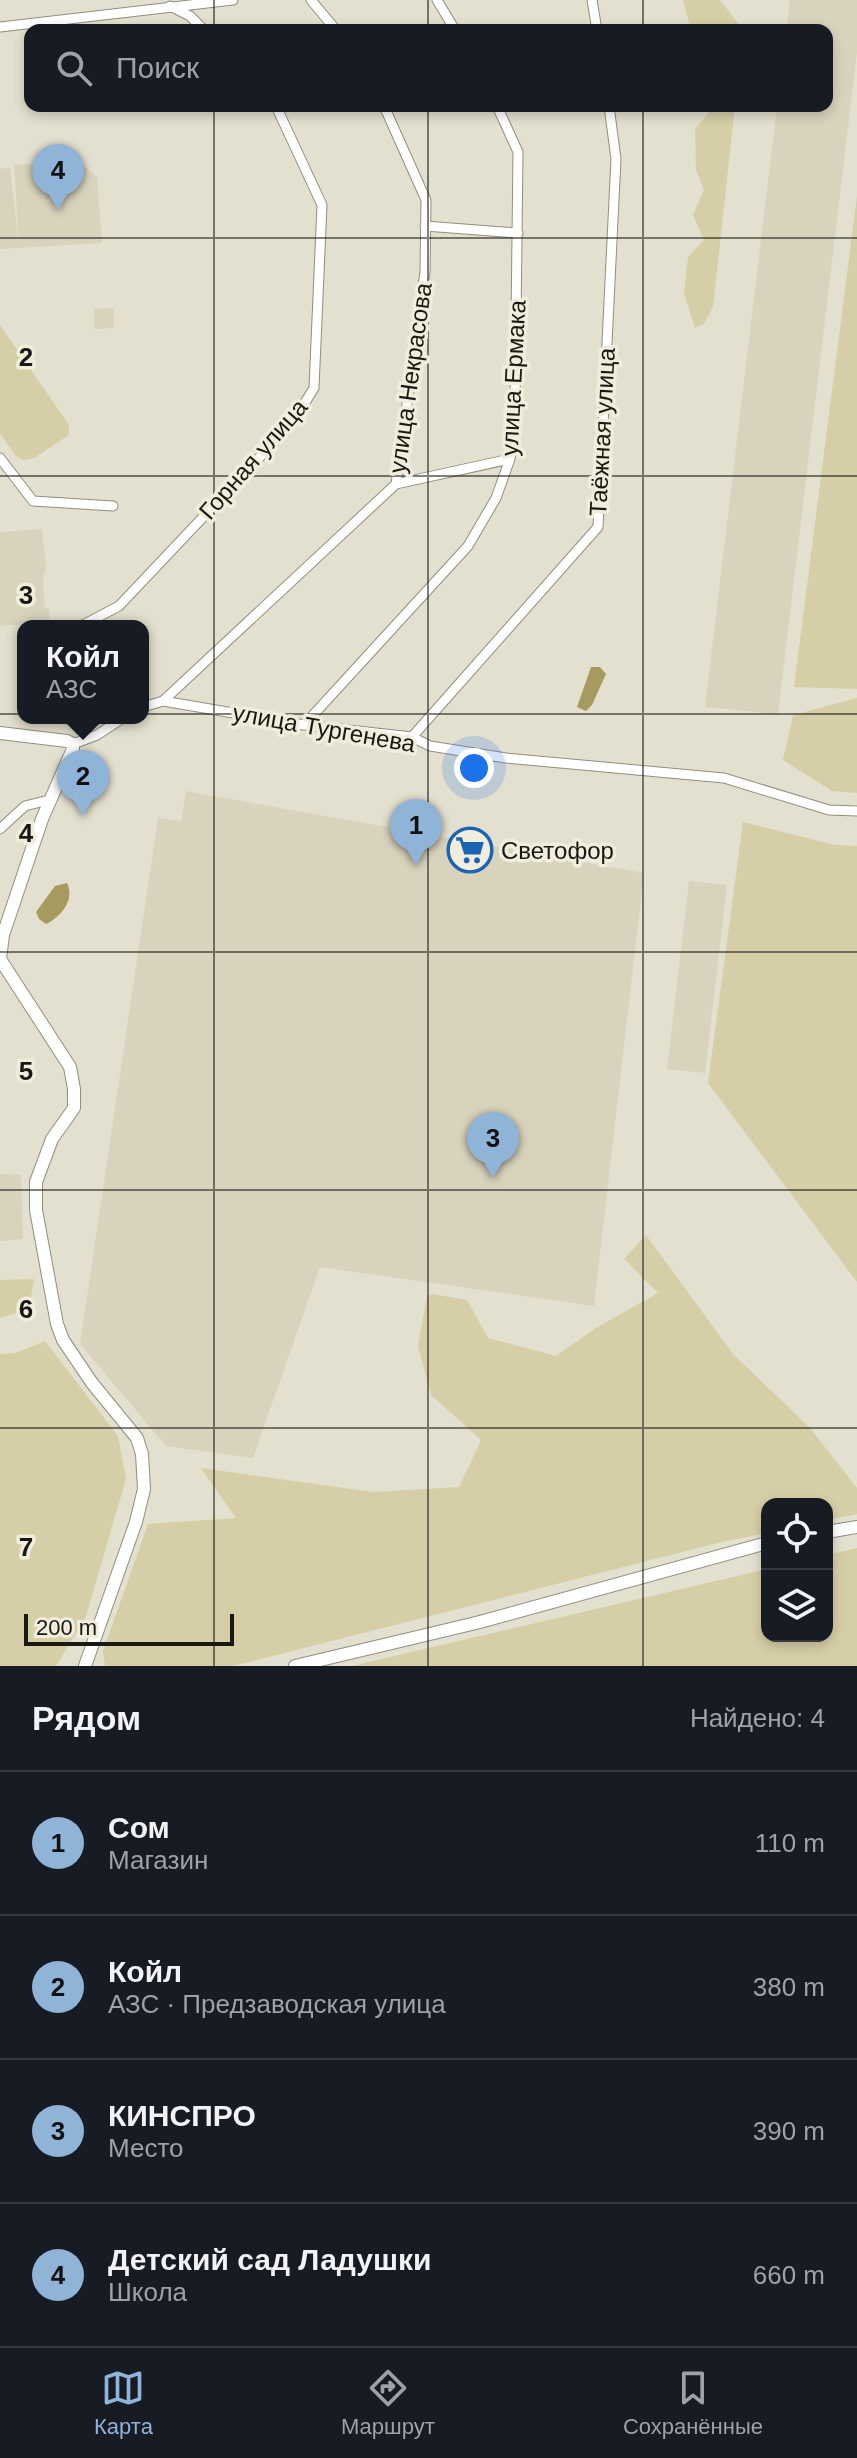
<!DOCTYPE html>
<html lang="ru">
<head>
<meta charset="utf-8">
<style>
  body { margin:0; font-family:Helvetica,sans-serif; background:#242831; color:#f1f3f6 }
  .controls { position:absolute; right:24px; bottom:24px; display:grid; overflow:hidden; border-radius:16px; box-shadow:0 4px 12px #0003 }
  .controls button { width:72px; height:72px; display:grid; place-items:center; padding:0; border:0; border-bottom:2px solid #363941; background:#171b24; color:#f1f3f6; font:40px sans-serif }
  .scale { position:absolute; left:24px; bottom:20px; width:210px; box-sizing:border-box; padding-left:8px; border:4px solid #191812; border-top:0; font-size:22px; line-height:28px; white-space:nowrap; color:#191812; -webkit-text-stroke:6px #f1eddc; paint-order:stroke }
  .you { position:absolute; left:474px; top:768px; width:28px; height:28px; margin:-20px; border:6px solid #fff; border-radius:50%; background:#1a73e8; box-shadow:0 0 0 12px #1a73e833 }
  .badge { display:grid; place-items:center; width:52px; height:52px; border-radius:50%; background:#90b3d8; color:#111; font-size:26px; font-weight:700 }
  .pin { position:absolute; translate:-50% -66px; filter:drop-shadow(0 2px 4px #0008) }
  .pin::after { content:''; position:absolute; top:42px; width:28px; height:24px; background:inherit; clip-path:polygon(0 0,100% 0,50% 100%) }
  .popup { position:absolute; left:17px; top:620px; width:132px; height:104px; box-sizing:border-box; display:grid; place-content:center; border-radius:16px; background:#171b24; filter:drop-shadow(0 2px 6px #0005); font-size:26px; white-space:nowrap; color:#9ea1a6 }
  .popup b { font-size:30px; color:#f1f3f6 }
  .popup::after { content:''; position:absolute; left:50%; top:100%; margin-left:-16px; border:16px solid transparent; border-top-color:#171b24 }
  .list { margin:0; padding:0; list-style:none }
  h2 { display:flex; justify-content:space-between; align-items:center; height:104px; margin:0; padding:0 32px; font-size:34px }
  h2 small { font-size:26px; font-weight:400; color:#9ea1a6 }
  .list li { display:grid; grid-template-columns:52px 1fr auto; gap:24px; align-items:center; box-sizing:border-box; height:144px; padding:0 32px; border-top:2px solid #363941 }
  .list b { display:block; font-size:30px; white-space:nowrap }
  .list p { margin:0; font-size:26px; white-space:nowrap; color:#9ea1a6 }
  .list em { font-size:26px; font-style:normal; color:#9ea1a6 }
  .icon { flex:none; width:44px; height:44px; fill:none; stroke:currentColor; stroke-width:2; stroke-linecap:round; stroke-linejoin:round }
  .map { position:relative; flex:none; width:857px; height:1666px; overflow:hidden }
  .search { position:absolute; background:#171b24; box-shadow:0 4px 12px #0003; left:24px; right:24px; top:24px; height:88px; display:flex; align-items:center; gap:20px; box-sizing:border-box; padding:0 28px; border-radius:16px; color:#9ea1a6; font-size:30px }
  .sheet { height:680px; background:#171b24 }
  nav { display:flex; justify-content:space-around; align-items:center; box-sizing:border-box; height:112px; border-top:2px solid #363941; background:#171b24; font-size:22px; color:#9ea1a6 }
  nav a { display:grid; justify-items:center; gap:4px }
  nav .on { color:#90b3d8 }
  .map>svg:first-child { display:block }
  .built { fill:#d9d3bd }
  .green { fill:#d6cea6 }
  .water { fill:#a79a5e }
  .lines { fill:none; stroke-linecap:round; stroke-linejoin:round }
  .minor-casing { stroke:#918e7f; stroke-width:11 }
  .major-casing { stroke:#918e7f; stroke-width:14 }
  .minor { stroke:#fff; stroke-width:9 }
  .major { stroke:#fff; stroke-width:12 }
  .grid { fill:none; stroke:#191812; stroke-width:2; stroke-opacity:0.55 }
  .labels { text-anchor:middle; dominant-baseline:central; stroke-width:7; stroke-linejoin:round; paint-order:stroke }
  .street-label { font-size:24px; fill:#191812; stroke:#f1eddc }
  .poi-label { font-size:24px; fill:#191812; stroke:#f1eddc; text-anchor:start }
  .grid-label { font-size:26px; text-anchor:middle; font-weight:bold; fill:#191812; stroke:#f1eddc; stroke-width:7; stroke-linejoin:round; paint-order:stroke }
</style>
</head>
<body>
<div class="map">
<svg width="857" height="1666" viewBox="0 0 857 1666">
  <rect width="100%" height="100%" fill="#e4e0cf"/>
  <!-- built -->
  <path class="built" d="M790,0H857V52L778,714L705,707L777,106H827V30H786Z
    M77,160L97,177L102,243L0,249V169L10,167L19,247L14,165Z
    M114,308V328L94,329V309Z
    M42,529L46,567L43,579L45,608L49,609L50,623L0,626V532Z
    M186,791L644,873L594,1306L320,1267L253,1458L166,1446L80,1344L158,818L181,821Z
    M689,881L727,885L705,1073L667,1069Z
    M0,1174L21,1175L23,1239L0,1241Z"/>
  <!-- green -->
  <path class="green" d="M683,0H720L743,30H691Z
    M711,106H735L713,307L704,324L695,328L684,293L688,257L704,240L693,215L704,190L696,170L695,129L711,110Z
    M857,196V689L794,687Z
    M0,325L69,425V435L34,458L23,460L16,456L0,433Z
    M857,698V793L832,791L783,760L793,715Z
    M743,822L835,845L857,846V1282L708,1083Z
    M646,1235L733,1354L810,1428L857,1488V1514L827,1520V1504H767V1533L722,1542L233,1666H105L103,1651L148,1524L236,1518L201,1468L373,1492L459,1487L481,1440L431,1395L418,1346L427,1296L432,1294L467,1300L488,1338L556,1356L596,1328L658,1293L624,1259Z
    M34,1279L29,1309L0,1318V1280Z
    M45,1341L118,1436L126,1479L86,1616L56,1666H0V1354L16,1353Z
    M857,1548V1666H351L767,1569V1636H827V1555Z"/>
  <!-- water -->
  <path class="water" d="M591,667H600L606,674L592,705L586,711L577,707Z
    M67,883C75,900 61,917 46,924L39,919L36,912L55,886Z"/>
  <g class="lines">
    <!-- minor casing -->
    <g class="minor-casing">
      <path id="minor" d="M311,0L336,30
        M437,0L455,30
        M592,0L597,30
        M170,6L190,16L204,30
        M0,27L233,0
        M425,226L518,233
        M0,458L33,501L113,506
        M396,484L510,459
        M81,626L119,606L293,422L314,388L322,205L276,106
        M163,701L396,484L425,272L426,200L384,106
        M143,707L163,701L304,725L412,737L430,746L506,758L724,778L829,810L857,811
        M304,725L468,546L496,498L510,459L515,406L518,152L497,106
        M412,737L598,527L616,159L609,106
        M73,744L97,735L123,718
        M0,829L25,806L49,800"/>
    </g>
    <!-- major casing -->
    <g class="major-casing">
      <path id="major" d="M0,733L67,741L73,744V749L42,819L3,935L0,959L70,1067L74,1089V1108L52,1139L36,1182V1210L57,1324L63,1340L92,1383L137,1438L142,1454L144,1489L136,1522L85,1666
        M827,1532L857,1527
        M295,1666L476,1623L767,1543"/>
    </g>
    <!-- minor -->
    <use href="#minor" class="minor"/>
    <!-- major -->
    <use href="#major" class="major"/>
  </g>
  <!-- grid -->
  <path class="grid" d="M214,0V30M428,0V30M643,0V30M214,106V1666M428,106V1666M643,106V1666M0,238H857M0,476H857M0,714H857M0,952H857M0,1190H857M0,1428H857"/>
  <!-- icons -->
  <defs>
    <g id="supermarket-ring" transform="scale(2.3)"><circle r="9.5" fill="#f1eddc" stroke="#1a64b3" stroke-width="1.5"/><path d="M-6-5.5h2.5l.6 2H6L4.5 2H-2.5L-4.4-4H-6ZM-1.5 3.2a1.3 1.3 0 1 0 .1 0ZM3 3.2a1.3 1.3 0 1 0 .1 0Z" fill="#1a64b3"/></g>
  </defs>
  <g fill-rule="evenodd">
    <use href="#supermarket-ring" x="470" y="850"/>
  </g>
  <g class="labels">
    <!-- street labels -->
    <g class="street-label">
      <text transform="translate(410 378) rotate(-82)">улица Некрасова</text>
      <text transform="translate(513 378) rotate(-87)">улица Ермака</text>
      <text transform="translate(602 432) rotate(-87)">Таёжная улица</text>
      <text transform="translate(253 459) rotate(-49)">Горная улица</text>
      <text transform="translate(324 728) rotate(10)">улица Тургенева</text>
    </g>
    <!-- poi labels -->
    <g class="poi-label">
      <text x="501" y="850">Светофор</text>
    </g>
  </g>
  <g class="grid-label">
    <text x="26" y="366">2</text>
    <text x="26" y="604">3</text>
    <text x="26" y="842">4</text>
    <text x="26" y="1080">5</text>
    <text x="26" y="1318">6</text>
    <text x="26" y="1556">7</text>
  </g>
</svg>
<div class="controls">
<button><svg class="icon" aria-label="locate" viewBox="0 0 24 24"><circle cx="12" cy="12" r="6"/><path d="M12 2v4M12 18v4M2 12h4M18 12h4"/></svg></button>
<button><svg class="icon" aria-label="layers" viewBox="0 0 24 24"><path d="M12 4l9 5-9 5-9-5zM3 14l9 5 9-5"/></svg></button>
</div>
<div class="scale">200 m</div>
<div class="you"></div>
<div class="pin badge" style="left:416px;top:865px">1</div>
<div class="pin badge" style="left:83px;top:816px">2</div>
<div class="popup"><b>Койл</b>АЗС</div>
<div class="pin badge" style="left:493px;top:1178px">3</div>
<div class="pin badge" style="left:58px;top:210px">4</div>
<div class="search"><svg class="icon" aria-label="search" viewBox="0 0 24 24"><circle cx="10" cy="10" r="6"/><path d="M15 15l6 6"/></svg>Поиск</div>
</div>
<section class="sheet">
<h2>Рядом<small>Найдено: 4</small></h2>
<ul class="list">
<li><span class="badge">1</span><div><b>Сом</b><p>Магазин</p></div><em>110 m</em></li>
<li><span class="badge">2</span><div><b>Койл</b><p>АЗС · Предзаводская улица</p></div><em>380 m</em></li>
<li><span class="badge">3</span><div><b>КИНСПРО</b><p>Место</p></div><em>390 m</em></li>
<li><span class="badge">4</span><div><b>Детский сад Ладушки</b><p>Школа</p></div><em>660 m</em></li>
</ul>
</section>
<nav>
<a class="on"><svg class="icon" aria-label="map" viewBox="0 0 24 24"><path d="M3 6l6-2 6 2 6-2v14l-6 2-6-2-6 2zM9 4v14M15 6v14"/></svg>Карта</a>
<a><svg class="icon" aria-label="directions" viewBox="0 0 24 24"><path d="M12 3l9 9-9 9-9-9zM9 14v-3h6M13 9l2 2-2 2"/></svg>Маршрут</a>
<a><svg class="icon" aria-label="saved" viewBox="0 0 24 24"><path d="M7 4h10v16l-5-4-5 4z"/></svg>Сохранённые</a>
</nav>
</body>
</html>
